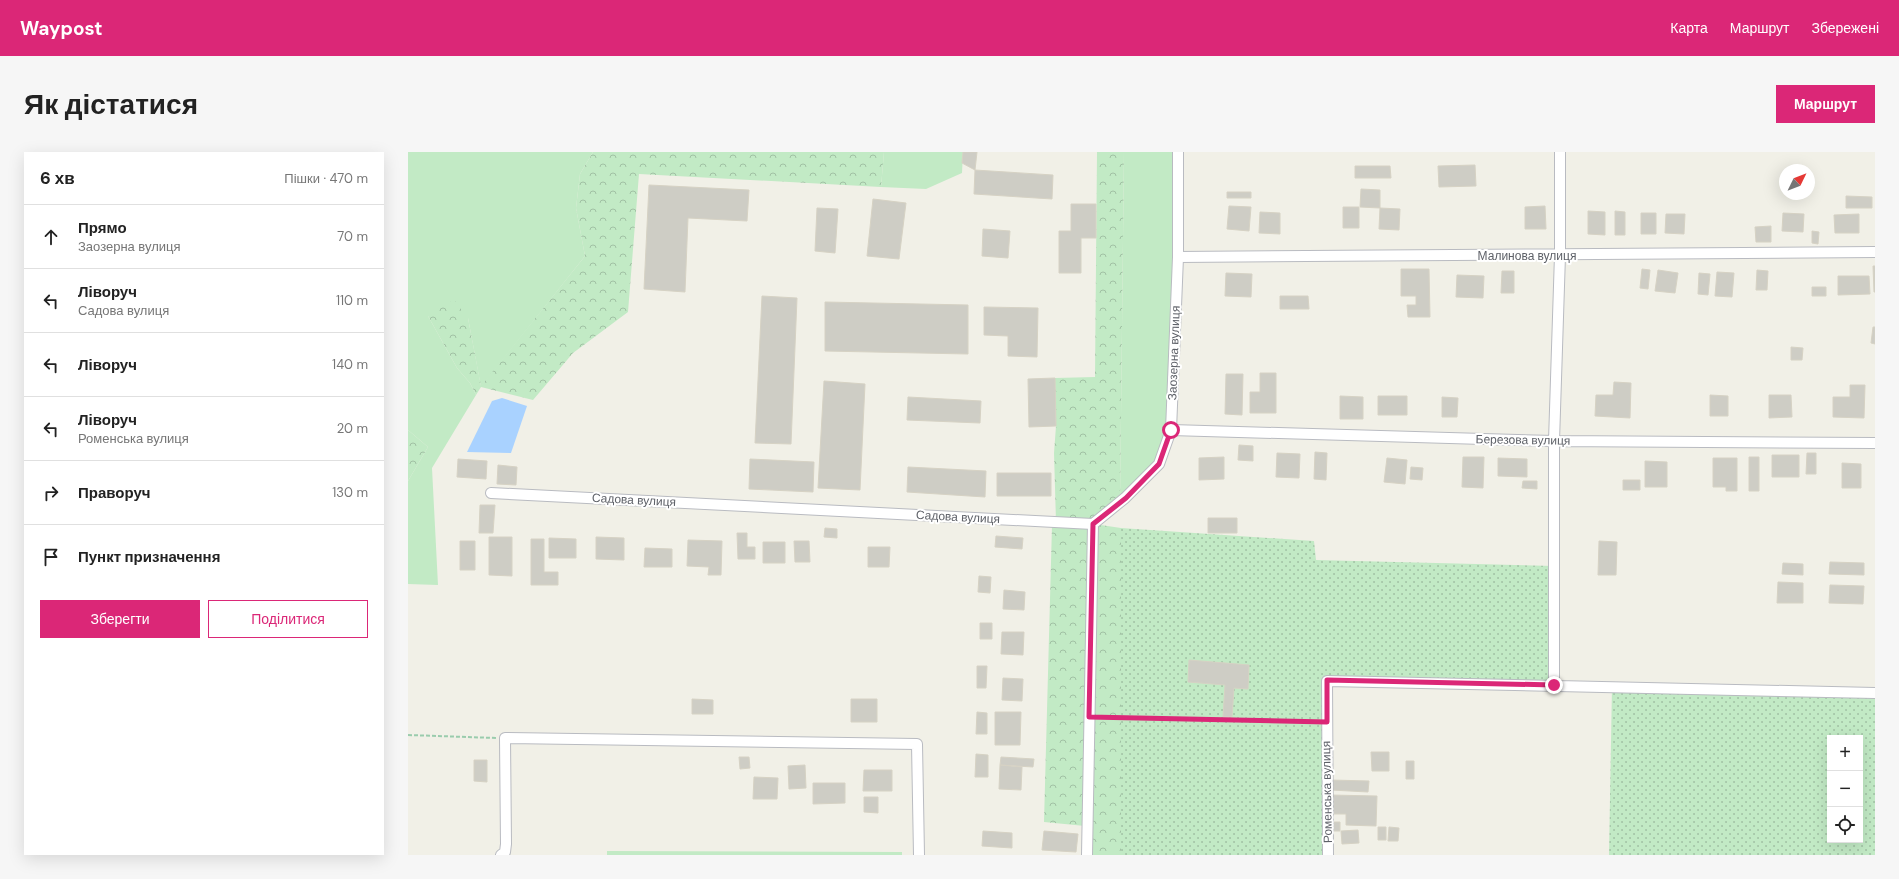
<!DOCTYPE html>
<html lang="uk">
<head>
<meta charset="utf-8">
<style>
  body { margin:0; font-family:"DM Sans",sans-serif; background:#f6f6f6; color:#222 }
  .controls { position:absolute; right:12px; bottom:12px; display:grid; overflow:hidden; border-radius:0px; box-shadow:0 4px 16px #0002 }
  .controls button { width:36px; height:36px; display:grid; place-items:center; padding:0; border:0; border-bottom:1px solid #e0e0e0; background:#fff; color:#222; font:20px sans-serif }
  .compass { position:absolute; left:1371px; top:12px; width:36px; height:36px; border-radius:50%; background:#fff; box-shadow:0 4px 16px #0002; rotate:47deg }
  .stop { position:absolute; width:12px; height:12px; margin:-9px; border:3px solid #db2777; border-radius:50%; background:#fff }
  .stop.end { background:#db2777; border-color:#fff; box-shadow:0 1px 4px #0008 }
  .list { margin:0; padding:0; list-style:none }
  h2 { display:flex; justify-content:space-between; align-items:center; height:52px; margin:0; padding:0 16px; font-size:17px }
  h2 small { font-size:13px; font-weight:400; color:#767676 }
  .list li { display:grid; grid-template-columns:26px 1fr auto; gap:12px; align-items:center; box-sizing:border-box; height:64px; padding:0 16px; border-top:1px solid #e0e0e0 }
  .list b { display:block; font-size:15px; white-space:nowrap }
  .list p { margin:0; font-size:13px; white-space:nowrap; color:#767676 }
  .list em { font-size:13px; font-style:normal; color:#767676 }
  .actions { display:flex; gap:8px; padding:12px 16px }
  .actions a { flex:1; padding:9px 0; border:1px solid #db2777; border-radius:0px; text-align:center; font-size:14px; color:#db2777 }
  .actions .main { background:#db2777; color:#fff }
  .icon { flex:none; width:22px; height:22px; fill:none; stroke:currentColor; stroke-width:2; stroke-linecap:round; stroke-linejoin:round }
  .map { position:relative; flex:none; width:1467px; height:703px; overflow:hidden; border-radius:0px }
  header { display:flex; align-items:center; gap:24px; box-sizing:border-box; height:56px; padding:0 20px; background:#db2777; color:#fff }
  header strong { font-size:19px }
  nav { display:flex; gap:22px; margin-inline-start:auto; font-size:14px }
  .intro { display:flex; align-items:center; justify-content:space-between; box-sizing:border-box; height:96px; padding:0 24px }
  h1 { margin:0; font-size:28px }
  .button { padding:10px 18px; border-radius:0px; background:#db2777; color:#fff; font-size:14px; font-weight:700 }
  main { display:flex; gap:24px; padding:0 24px }
  aside { flex:1; background:#fff; border-radius:0px; box-shadow:0 4px 16px #0002 }
  .map>svg:first-child { display:block }
  .grass { fill:#c2eac5 }
  .forest { fill:url(#forest-crowns) }
  .garden { fill:url(#garden-dots); fill-rule:evenodd }
  .water { fill:#a9d2ff }
  .building { fill:#cecdc5; stroke:#d6d2c4 }
  .lines { fill:none; stroke-linecap:round; stroke-linejoin:round }
  .minor-casing { stroke:#b9bbc1; stroke-width:12 }
  .path { stroke:#9accad; stroke-width:2; stroke-dasharray:4 2; stroke-linecap:butt }
  .minor { stroke:#fff; stroke-width:10 }
  .route { stroke:#db2777; stroke-width:5 }
  .labels { text-anchor:middle; dominant-baseline:central; stroke-width:4; stroke-linejoin:round; paint-order:stroke }
  .street-label { font-size:12px; fill:#5e6168; stroke:#fff }
</style>
</head>
<body>
<header>
<strong>Waypost</strong>
<nav><a>Карта</a><a>Маршрут</a><a>Збережені</a></nav>
</header>
<div class="intro"><h1>Як дістатися</h1><a class="button">Маршрут</a></div>
<main>
<aside>
<h2>6 хв<small>Пішки · 470 m</small></h2>
<ul class="list">
<li><svg class="icon" aria-label="ahead" viewBox="0 0 24 24"><path d="M12 20V5M6 11l6-6 6 6"/></svg><div><b>Прямо</b><p>Заозерна вулиця</p></div><em>70 m</em></li>
<li><svg class="icon" aria-label="left" viewBox="0 0 24 24"><path d="M17 20v-9H6M10 6l-5 5 5 5"/></svg><div><b>Ліворуч</b><p>Садова вулиця</p></div><em>110 m</em></li>
<li><svg class="icon" aria-label="left" viewBox="0 0 24 24"><path d="M17 20v-9H6M10 6l-5 5 5 5"/></svg><div><b>Ліворуч</b></div><em>140 m</em></li>
<li><svg class="icon" aria-label="left" viewBox="0 0 24 24"><path d="M17 20v-9H6M10 6l-5 5 5 5"/></svg><div><b>Ліворуч</b><p>Роменська вулиця</p></div><em>20 m</em></li>
<li><svg class="icon" aria-label="right" viewBox="0 0 24 24"><path d="M7 20v-9h11M14 6l5 5-5 5"/></svg><div><b>Праворуч</b></div><em>130 m</em></li>
<li><svg class="icon" aria-label="arrive" viewBox="0 0 24 24"><path d="M6 21V4h12l-3 4 3 4H6"/></svg><div><b>Пункт призначення</b></div></li>
</ul>
<div class="actions"><a class="main">Зберегти</a><a>Поділитися</a></div>
</aside>
<div class="map">
<svg width="1467" height="703" viewBox="0 0 1467 703">
  <defs>
    <pattern id="forest-crowns" width="20" height="18" patternUnits="userSpaceOnUse"><rect width="20" height="18" fill="#c2eac5"/><path d="M2 6a3 3 0 1 1 6 0M12 15a3 3 0 1 1 6 0" fill="none" stroke="#a1c1a4"/></pattern>
    <pattern id="garden-dots" width="8" height="8" patternUnits="userSpaceOnUse"><rect width="8" height="8" fill="#c2eac5"/><path d="M2 2h.1M6 6h.1" fill="none" stroke="#a1c1a4" stroke-width="1.8" stroke-linecap="round"/></pattern>
  </defs>
  <rect width="100%" height="100%" fill="#f1f0e7"/>
  <!-- grass -->
  <path class="grass" d="M0,0H185L172,22L168,56L177,104L73,235L60,166L20,164L49,216L62,231L68,243L24,316L30,433L0,432V329L20,295L0,278Z
    M476,0H555L554,21L518,37L473,35Z
    M716,0H770L763,278L751,312L712,351Z"/>
  <!-- forest -->
  <path class="forest" d="M185,0H476L473,35L231,22L220,160L165,201L125,248L73,235L68,243L62,231L49,216L20,164L31,152L47,149L60,166L73,234L177,104L168,56L172,22Z
    M689,0H716L712,351L686,372L713,376V703H678L677,674L636,670L644,373L648,370L646,301L648,274L647,226L687,225Z
    M0,278L20,295L0,329Z
    M199,699L494,700V703H199Z"/>
  <!-- garden -->
  <path class="garden" d="M713,376L906,389L908,408L1146,414V530L919,529L916,703H713Z
    M1204,534L1467,543V703H1201ZM1422,586H1452V688H1422Z"/>
  <!-- water -->
  <path class="water" d="M94,246L119,254L103,301L59,300L84,249Z"/>
  <!-- building -->
  <path class="building" d="M555,0H569L567,18L554,11Z
    M1067,13L1068,34L1031,35L1030,14Z
    M947,14H982L983,26H947Z
    M567,18L645,23L644,47L566,42Z
    M241,33L341,38L339,69L280,66L277,140L236,137Z
    M953,37L972,38V56L952,55Z
    M819,40H843V46H819Z
    M1438,44L1464,45V56H1438Z
    M465,47L498,51L491,107L459,104Z
    M663,52H688V86H673V121H651V79H663Z
    M821,54L843,55L841,79L819,77Z
    M1137,54L1138,77H1117V55Z
    M935,55H951V76H935Z
    M409,56L430,57L427,101L407,99Z
    M972,56L992,57L991,78L971,77Z
    M1180,59L1197,60V83L1180,82Z
    M1207,59L1217,60V83H1207Z
    M852,60L872,61V82L851,81Z
    M1233,61H1248V82H1233Z
    M1375,61L1396,62L1395,80L1374,79Z
    M1258,62H1277L1276,82L1257,81Z
    M1451,62V81H1427L1426,63Z
    M1363,74V90H1348L1347,75Z
    M575,77L602,79L600,106L574,104Z
    M1404,79L1411,80L1410,92L1404,91Z
    M1465,114H1467V140H1466Z
    M993,117H1021L1022,165H1000L999,153H1008V144H993Z
    M1234,117L1242,118L1240,137L1232,136Z
    M1250,118L1270,121L1267,141L1247,139Z
    M1349,118L1360,119L1359,138H1348Z
    M1094,119H1106V141H1093Z
    M1309,120L1326,121L1324,145L1307,144Z
    M818,121L844,122L843,145L817,144Z
    M1291,121L1302,122L1300,143L1290,142Z
    M1049,123L1076,124L1075,146L1048,145Z
    M1430,124H1461L1462,142L1430,143Z
    M1404,135H1418V144H1404Z
    M354,144L389,146L383,292L347,291Z
    M872,144H900L901,157H872Z
    M417,150L560,153V202L417,199Z
    M576,155L630,156L629,205L600,204V184L576,183Z
    M1465,175H1467V192L1463,191Z
    M1383,195L1395,196L1394,208H1383Z
    M852,221H868V261H842V240H852Z
    M818,222H835L834,263L817,262Z
    M647,226L648,274L621,275L620,227Z
    M416,229L457,232L452,338L410,336Z
    M1206,230L1223,231L1222,266L1187,264L1188,243H1205Z
    M1442,233H1457L1456,266L1425,265V245H1442Z
    M1302,243L1320,244V264H1302Z
    M1361,243H1383L1384,265L1361,266Z
    M932,244L955,245V267H932Z
    M970,244H999V263H970Z
    M500,245L573,249L572,271L499,268Z
    M1034,245L1050,246L1049,265H1034Z
    M831,293L845,294V309L830,308Z
    M907,300L919,301L918,328L906,327Z
    M869,301L892,302L891,326L868,325Z
    M1399,301H1408V322H1398Z
    M1364,303H1391V325H1364Z
    M816,305V327L791,328V306Z
    M1055,305H1076L1075,336L1054,335Z
    M1341,305H1351V339H1341Z
    M979,306L999,308L997,332L976,330Z
    M1090,306L1119,307V325L1090,324Z
    M1305,306H1329V339H1318V335H1305Z
    M50,307L79,309L78,327L49,325Z
    M342,307L406,310L405,340L341,337Z
    M1237,309L1259,310V335H1237Z
    M1434,311L1453,312V336H1434Z
    M90,313L109,315L108,333L89,332Z
    M500,315L578,319L577,345L499,340Z
    M1003,315L1015,316L1014,328L1002,327Z
    M589,321H643V344H589Z
    M1215,328H1232V338H1215Z
    M1115,329H1129V337L1114,336Z
    M72,353H87L85,381H71Z
    M800,366H829V381H800Z
    M417,376L429,377V386L416,385Z
    M329,381H339V395H347V407H330Z
    M588,384L615,386L614,397L587,395Z
    M81,385H104V424L81,423Z
    M188,385L216,386V408L188,407Z
    M141,386L168,387V406H141Z
    M123,387H136V420H150V433H123Z
    M280,388L314,389L313,423H300L301,415L279,414Z
    M52,389H67V418H52Z
    M386,389H401L402,410H387Z
    M1191,389L1209,390L1208,423H1190Z
    M355,390H377V411H355Z
    M460,395H482L481,415H460Z
    M237,396L264,397V415H236Z
    M1422,410L1456,411V423L1421,422Z
    M1375,411L1395,412V423L1374,422Z
    M571,424L583,425L582,441L570,440Z
    M1370,430L1395,431V451H1369Z
    M1422,433L1456,434L1455,452L1421,451Z
    M596,438L617,440L616,458L595,457Z
    M572,471H584V487H572Z
    M594,480H616L615,503L593,502Z
    M781,508L841,513L840,537L826,536L824,565H815L817,533L780,530Z
    M569,514H579L578,536H569Z
    M595,526L615,527L614,549L594,548Z
    M284,547L305,548V562H284Z
    M443,547H469V570H443Z
    M569,560L579,561V582H568Z
    M587,560H613L612,593H587Z
    M963,600H981V619H964Z
    M568,602L580,603V625H567Z
    M331,605H341L342,616L332,617Z
    M593,605L626,607L625,615L592,613Z
    M66,608H79V630L66,629Z
    M998,609H1006V627H998Z
    M397,613L398,636L381,637L380,614Z
    M592,613L614,615L613,638L591,637Z
    M456,618H484V639H455Z
    M346,625L370,626L369,647H345Z
    M923,628L961,629L960,640L923,638Z
    M405,631H437V651L405,652Z
    M922,643L969,644L968,674L938,673V662H921Z
    M456,645H470V661L456,660Z
    M923,670H932V679H923Z
    M970,675H978V688H970Z
    M981,675L991,676L990,689H980Z
    M950,678L951,691L934,692L933,679Z
    M575,679L604,681V696L574,694Z
    M636,679L670,682L668,700L634,698Z"/>
  <g class="lines">
    <!-- minor casing -->
    <g class="minor-casing">
      <path id="minor" d="M770,105L1467,100
        M763,278L1146,289L1467,291
        M83,341L685,372
        M685,372L717,346L751,312L763,278L770,105V0
        M1146,530V289L1152,103V0
        M93,703L97,700L98,692L97,586L509,592L511,703
        M679,703L685,372
        M920,703L919,529L1467,541"/>
    </g>
    <!-- path -->
    <path class="path" d="M693,565L908,570
      M0,583L88,586"/>
    <!-- minor -->
    <use href="#minor" class="minor"/>
  </g>
  <g class="lines">
    <!-- route -->
    <path class="route" d="M763,278L751,312L718,346L685,372L681,565L919,570V528L1146,533"/>
  </g>
  <g class="labels">
    <!-- street labels -->
    <g class="street-label">
      <text x="1119" y="104">Малинова вулиця</text>
      <text transform="translate(766 201) rotate(-88)">Заозерна вулиця</text>
      <text transform="translate(1115 288) rotate(1)">Березова вулиця</text>
      <text transform="translate(226 348) rotate(3)">Садова вулиця</text>
      <text transform="translate(550 365) rotate(3)">Садова вулиця</text>
      <text transform="translate(919 640) rotate(-91)">Роменська вулиця</text>
    </g>
  </g>
</svg>
<div class="controls">
<button>+</button>
<button>−</button>
<button><svg class="icon" aria-label="locate" viewBox="0 0 24 24"><circle cx="12" cy="12" r="6"/><path d="M12 2v4M12 18v4M2 12h4M18 12h4"/></svg></button>
</div>
<svg class="compass" viewBox="-18 -18 36 36"><path d="M0-13l5 13h-10z" fill="#e53935"/><path d="M0 13l5-13h-10z" fill="#767676"/></svg>
<div class="stop" style="left:763px;top:278px"></div>
<div class="stop end" style="left:1146px;top:533px"></div>
</div>
</main>
</body>
</html>
